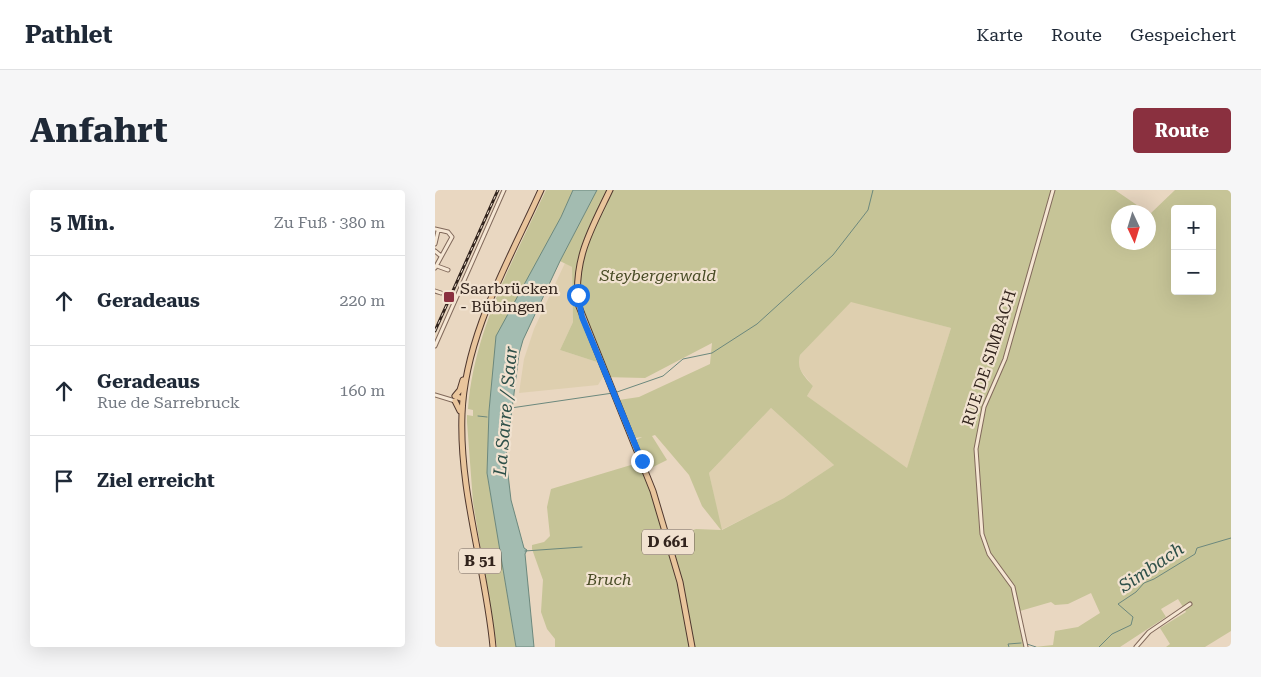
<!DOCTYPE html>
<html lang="de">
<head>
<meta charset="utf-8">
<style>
  body { margin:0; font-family:"Roboto Serif",serif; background:#f6f6f7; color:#1f2937 }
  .controls { position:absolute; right:15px; top:15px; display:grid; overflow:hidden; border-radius:5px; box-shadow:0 5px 20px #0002 }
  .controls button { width:45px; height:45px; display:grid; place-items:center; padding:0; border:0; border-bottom:1px solid #e0e1e3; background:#fff; color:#1f2937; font:25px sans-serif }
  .compass { position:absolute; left:676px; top:15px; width:45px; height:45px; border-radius:50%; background:#fff; box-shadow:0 5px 20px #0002; rotate:176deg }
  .stop { position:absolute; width:15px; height:15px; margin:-11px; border:4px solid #1a73e8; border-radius:50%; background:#fff }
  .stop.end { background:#1a73e8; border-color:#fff; box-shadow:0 1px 5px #0008 }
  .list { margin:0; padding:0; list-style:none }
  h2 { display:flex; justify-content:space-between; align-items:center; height:65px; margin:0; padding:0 20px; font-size:21px }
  h2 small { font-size:16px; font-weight:400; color:#747a83 }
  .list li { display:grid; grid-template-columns:32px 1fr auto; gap:15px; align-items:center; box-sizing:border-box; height:90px; padding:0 20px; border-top:1px solid #e0e1e3 }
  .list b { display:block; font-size:19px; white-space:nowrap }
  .list p { margin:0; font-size:16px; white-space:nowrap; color:#747a83 }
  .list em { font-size:16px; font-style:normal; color:#747a83 }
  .icon { flex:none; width:28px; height:28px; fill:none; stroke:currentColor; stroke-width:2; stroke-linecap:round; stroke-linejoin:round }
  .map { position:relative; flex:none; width:796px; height:457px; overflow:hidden; border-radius:5px }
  header { display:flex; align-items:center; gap:30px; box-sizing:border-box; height:70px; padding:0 25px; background:#fff; border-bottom:1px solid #e0e1e3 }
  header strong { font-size:24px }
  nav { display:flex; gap:28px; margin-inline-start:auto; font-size:18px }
  .intro { display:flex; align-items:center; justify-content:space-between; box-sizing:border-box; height:120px; padding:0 30px }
  h1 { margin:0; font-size:35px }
  .button { padding:12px 22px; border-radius:5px; background:#8a303f; color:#fff; font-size:18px; font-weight:700 }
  main { display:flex; gap:30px; padding:0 30px }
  aside { flex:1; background:#fff; border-radius:5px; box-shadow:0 5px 20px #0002 }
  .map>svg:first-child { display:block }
  .farmland { fill:#decfaf }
  .green { fill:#c6c497; fill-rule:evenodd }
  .water { fill:#a3bcb1; stroke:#6c887d }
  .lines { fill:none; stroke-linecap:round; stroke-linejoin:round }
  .stream { stroke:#6c887d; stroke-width:1 }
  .street-casing { stroke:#81695b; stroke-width:5 }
  .primary-casing { stroke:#4f382f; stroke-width:7 }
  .street { stroke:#f5e6d3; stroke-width:3 }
  .primary { stroke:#e9c59c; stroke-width:5 }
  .rail-casing { stroke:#32241d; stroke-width:3 }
  .rail { stroke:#f1e2d0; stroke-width:1; stroke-dasharray:4; stroke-linecap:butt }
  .route { stroke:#1a73e8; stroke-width:6 }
  .poi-dot { fill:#8a303f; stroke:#f1e2d0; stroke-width:2 }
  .labels { text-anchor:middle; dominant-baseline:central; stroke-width:4.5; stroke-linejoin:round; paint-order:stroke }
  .shield { fill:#f1e2d0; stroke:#6b5d53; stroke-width:1 }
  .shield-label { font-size:15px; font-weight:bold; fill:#32241d }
  .park-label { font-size:16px; font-style:italic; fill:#494c26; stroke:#f1e2d0 }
  .poi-label { font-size:16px; fill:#32241d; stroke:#f1e2d0; text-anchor:start }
  .street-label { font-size:16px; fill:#32241d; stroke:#f1e2d0 }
  .water-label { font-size:18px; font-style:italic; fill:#2e5049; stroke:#f1e2d0 }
</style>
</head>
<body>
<header>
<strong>Pathlet</strong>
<nav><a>Karte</a><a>Route</a><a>Gespeichert</a></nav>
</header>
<div class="intro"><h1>Anfahrt</h1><a class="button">Route</a></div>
<main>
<aside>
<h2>5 Min.<small>Zu Fuß · 380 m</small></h2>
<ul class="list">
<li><svg class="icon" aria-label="ahead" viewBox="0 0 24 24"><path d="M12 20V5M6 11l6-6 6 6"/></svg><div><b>Geradeaus</b></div><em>220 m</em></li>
<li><svg class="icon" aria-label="ahead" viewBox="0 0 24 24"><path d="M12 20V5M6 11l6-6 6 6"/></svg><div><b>Geradeaus</b><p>Rue de Sarrebruck</p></div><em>160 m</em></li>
<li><svg class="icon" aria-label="arrive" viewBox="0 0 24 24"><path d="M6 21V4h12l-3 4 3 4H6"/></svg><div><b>Ziel erreicht</b></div></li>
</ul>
</aside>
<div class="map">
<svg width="796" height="457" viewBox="0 0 796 457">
  <rect width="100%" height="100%" fill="#e9d7c1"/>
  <!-- farmland -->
  <path class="farmland" d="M130,73L137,77L138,132L125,160L162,172L168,187L163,195L84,203L89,169L99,139Z
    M416,111L516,138L472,279L372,206L378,196L366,181L363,173L365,165Z
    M336,218L399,275L349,308L286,340L274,283Z"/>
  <!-- green -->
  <path class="green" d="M111,0H138L126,27L65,142L61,154L54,221L52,283L81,457H62L38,312L32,232V225L38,226V220L33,219C39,140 78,71 111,0Z
    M162,0H680L712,22H684V52H714V23L715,24L740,0H796V441L770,457H731L735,454L725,438L751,422L743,409L726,419L731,427L685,457H599L618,455L620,441L643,437L665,423L656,403L633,414L620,415L616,412L585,421L590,457H258L247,392L235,348L261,339L286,340L267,316L254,285L220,245L217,246L232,270L212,280L199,251L207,247L200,248L184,210L204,207L275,174L277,153L210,188L168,187L162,172L125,160L138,132L137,77L125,71ZM740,19H777V101H740ZM416,112L516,138L472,278L372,206L378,196C369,186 361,179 365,165ZM336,218L399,275L349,308L287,340L274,283Z
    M206,272L243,392L254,457H120V449L112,439L106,422L108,390L97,359V355L109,352L115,346L112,317L116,299Z"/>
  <!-- water -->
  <path class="water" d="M138,0H162L125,71L88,150L84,164L71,267L76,310L89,358L92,360L90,364L99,457H81L52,283L54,221L61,146L126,27Z"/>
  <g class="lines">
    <!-- stream -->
    <path class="stream" d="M182,202L228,186L248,169L277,163L322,134L398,65L433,20L438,0
      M76,218L178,203
      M43,226L52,227
      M90,361L147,357
      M592,454L601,457
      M574,457L573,454L586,453
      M664,457L677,444L696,435L698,427L683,414L701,402L709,393L719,389L760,364L762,358L796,348"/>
    <!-- street casing -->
    <g class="street-casing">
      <path id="street" d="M0,39L13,42L17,47L0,78
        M0,54L3,41
        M0,61L6,66
        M2,76L13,80
        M0,101L6,103
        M0,156L69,0
        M0,205L20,211
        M591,457L578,397L554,364L547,344L541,259L549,217L570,169L618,0
        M701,457L714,442L755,414"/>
    </g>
    <!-- primary casing -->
    <g class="primary-casing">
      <path id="primary" d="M175,0C156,40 139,67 143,114L218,301L245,392L257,457
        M28,190L25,200L20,206L28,209
        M20,211L25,221
        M58,457C51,379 24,303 27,224C30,145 74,71 106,0"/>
    </g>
    <!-- street -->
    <use href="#street" class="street"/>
    <!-- primary -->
    <use href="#primary" class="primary"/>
    <!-- rail casing -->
    <g class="rail-casing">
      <path id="rail" d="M0,141L63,0"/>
    </g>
    <!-- rail -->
    <use href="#rail" class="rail"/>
  </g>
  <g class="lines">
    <!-- route -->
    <path class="route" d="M143,105L147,127L207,271"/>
  </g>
  <!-- markers -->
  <rect class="poi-dot" x="8" y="101" width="12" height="12" rx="2.5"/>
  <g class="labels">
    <!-- shield labels -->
    <g class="shield">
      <rect x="207" y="339.5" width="52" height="25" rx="4"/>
      <rect x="24" y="358.5" width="42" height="25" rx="4"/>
    </g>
    <g class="shield-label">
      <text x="233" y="352">D 661</text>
      <text x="45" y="371">B 51</text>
    </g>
    <!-- park labels -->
    <g class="park-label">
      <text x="223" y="85">Steybergerwald</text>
      <text x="174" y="389">Bruch</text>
    </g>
    <!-- poi labels -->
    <g class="poi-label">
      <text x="25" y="98">Saarbrücken<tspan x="25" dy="18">- Bübingen</tspan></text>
    </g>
    <!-- street labels -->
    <g class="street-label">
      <text transform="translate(554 168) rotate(-72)">RUE DE SIMBACH</text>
    </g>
    <!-- water labels -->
    <g class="water-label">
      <text transform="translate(70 221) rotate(-85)">La Sarre / Saar</text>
      <text transform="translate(716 377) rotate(-34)">Simbach</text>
    </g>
  </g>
</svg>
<div class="controls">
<button>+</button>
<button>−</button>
</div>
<svg class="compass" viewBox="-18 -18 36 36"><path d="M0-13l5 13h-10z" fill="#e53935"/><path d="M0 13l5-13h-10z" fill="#747a83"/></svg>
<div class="stop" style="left:143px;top:105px"></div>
<div class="stop end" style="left:207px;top:271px"></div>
</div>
</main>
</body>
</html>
